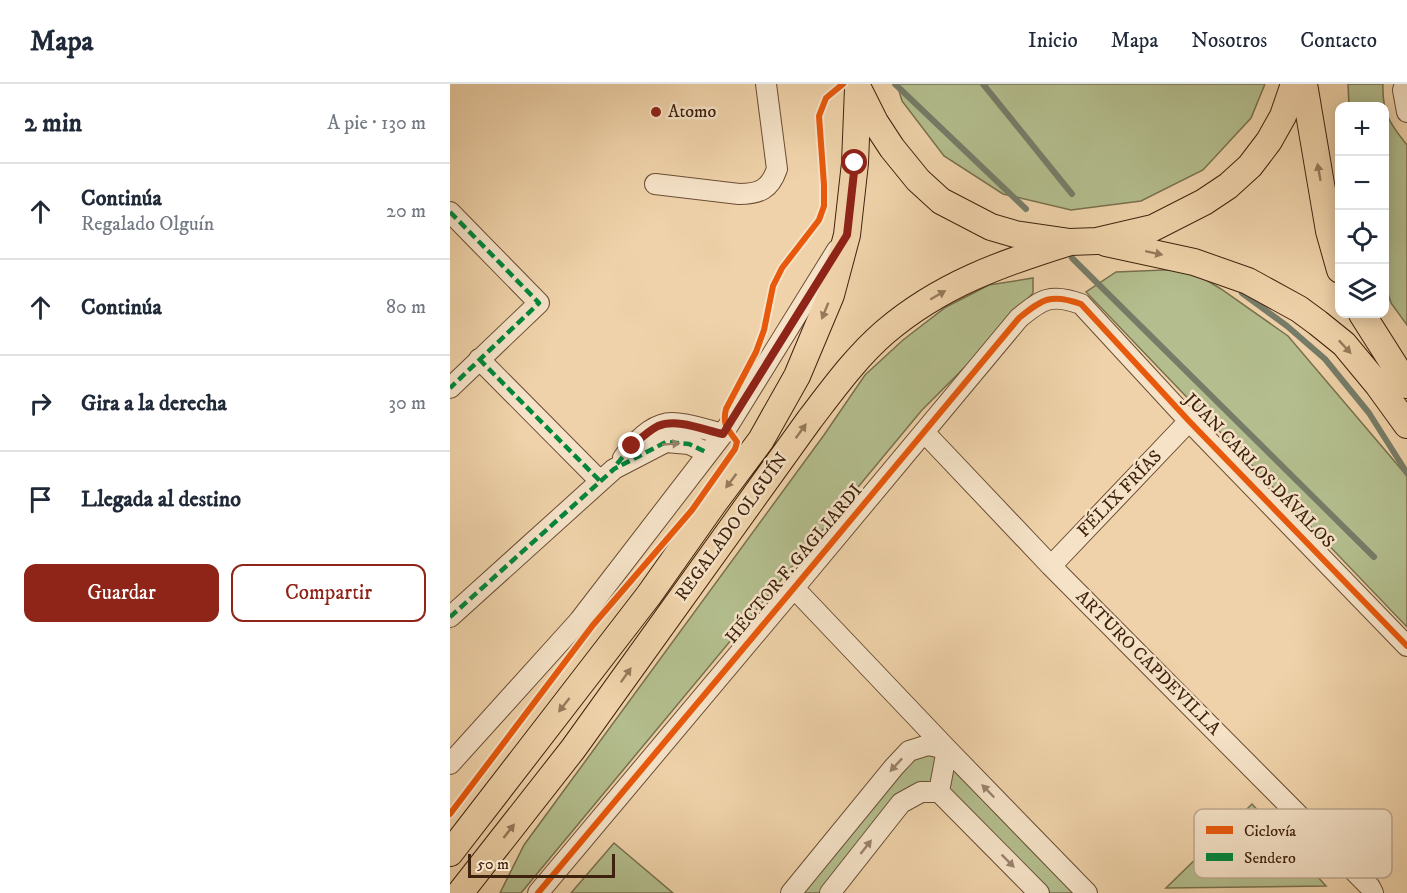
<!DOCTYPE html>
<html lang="es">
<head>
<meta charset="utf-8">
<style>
  body { margin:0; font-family:"IM FELL DW Pica",serif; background:#f6f6f7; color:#1f2937 }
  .controls { position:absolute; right:18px; top:18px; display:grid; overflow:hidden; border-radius:12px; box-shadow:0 3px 15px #0003 }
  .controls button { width:54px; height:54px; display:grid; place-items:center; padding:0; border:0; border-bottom:2px solid #e0e1e3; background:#fff; color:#1f2937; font:30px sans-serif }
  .scale { position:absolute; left:18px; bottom:15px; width:147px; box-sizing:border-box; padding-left:6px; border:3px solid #3f220d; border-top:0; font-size:16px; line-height:21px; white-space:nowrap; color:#3f220d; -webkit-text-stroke:4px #f5e2c7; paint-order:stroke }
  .stop { position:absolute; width:18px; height:18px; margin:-14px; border:4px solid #8f2418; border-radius:50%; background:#fff }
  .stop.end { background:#8f2418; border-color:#fff; box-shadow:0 2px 6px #0008 }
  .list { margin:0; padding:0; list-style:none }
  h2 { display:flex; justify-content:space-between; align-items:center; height:78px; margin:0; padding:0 24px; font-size:26px }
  h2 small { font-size:20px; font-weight:400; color:#747a83 }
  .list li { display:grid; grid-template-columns:39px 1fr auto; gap:18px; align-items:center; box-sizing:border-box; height:96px; padding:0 24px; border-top:2px solid #e0e1e3 }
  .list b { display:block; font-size:22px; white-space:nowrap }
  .list p { margin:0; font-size:20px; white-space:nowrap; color:#747a83 }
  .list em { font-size:20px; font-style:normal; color:#747a83 }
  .actions { display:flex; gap:12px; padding:18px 24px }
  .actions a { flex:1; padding:14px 0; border:2px solid #8f2418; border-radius:12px; text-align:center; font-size:21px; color:#8f2418 }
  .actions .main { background:#8f2418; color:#fff }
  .icon { flex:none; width:33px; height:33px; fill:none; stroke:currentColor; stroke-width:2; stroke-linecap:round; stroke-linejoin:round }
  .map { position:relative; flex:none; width:957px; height:809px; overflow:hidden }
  header { display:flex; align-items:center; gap:36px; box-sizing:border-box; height:84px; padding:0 30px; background:#fff; border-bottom:2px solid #e0e1e3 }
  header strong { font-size:28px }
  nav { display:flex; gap:33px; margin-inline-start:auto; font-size:21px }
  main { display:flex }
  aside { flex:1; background:#fff }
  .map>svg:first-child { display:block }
  .green { fill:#b3bd8d; stroke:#79704d; stroke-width:1.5 }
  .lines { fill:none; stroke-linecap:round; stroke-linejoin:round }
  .stream { stroke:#767c68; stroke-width:6 }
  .minor-casing { stroke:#6b4e34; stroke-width:22 }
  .major-casing { stroke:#3f220d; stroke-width:28 }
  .minor { stroke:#f5e2c7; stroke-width:20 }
  .major { stroke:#efd2a9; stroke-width:26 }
  .quiet { stroke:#00873e; stroke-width:4.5; stroke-dasharray:9 4.5; stroke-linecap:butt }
  .cycleway-casing { stroke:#f5e2c7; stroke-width:10 }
  .cycleway { stroke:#e8590c; stroke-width:6 }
  .oneway { fill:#977a5b }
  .oneway2 { fill:#9a826a }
  .route { stroke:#8f2418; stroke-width:8 }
  .poi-dot { fill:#8f2418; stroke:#f5e2c7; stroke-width:2 }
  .labels { text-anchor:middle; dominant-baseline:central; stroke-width:5; stroke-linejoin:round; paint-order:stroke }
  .poi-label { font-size:18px; fill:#3f220d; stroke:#f5e2c7; text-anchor:start }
  .street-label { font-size:18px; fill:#3f220d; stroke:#f5e2c7 }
  .key { fill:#f5e2c7; stroke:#bea88f; stroke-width:1.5 }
  .key-label { font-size:16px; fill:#3f220d }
</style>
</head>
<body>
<header>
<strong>Mapa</strong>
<nav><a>Inicio</a><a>Mapa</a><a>Nosotros</a><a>Contacto</a></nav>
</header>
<main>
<aside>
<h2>2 min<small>A pie · 130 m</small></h2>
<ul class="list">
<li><svg class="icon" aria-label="ahead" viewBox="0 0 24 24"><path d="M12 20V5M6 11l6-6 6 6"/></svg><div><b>Continúa</b><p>Regalado Olguín</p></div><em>20 m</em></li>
<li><svg class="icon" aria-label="ahead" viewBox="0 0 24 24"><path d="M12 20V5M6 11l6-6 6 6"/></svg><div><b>Continúa</b></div><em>80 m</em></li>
<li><svg class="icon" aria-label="right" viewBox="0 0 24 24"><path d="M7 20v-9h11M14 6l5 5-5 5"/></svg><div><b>Gira a la derecha</b></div><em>30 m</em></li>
<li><svg class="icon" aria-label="arrive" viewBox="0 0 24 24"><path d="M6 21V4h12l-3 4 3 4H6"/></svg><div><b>Llegada al destino</b></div></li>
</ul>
<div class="actions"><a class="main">Guardar</a><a>Compartir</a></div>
</aside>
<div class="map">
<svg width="957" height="809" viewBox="0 0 957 809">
  <rect width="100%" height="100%" fill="#efd2a9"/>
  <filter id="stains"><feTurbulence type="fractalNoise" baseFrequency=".00333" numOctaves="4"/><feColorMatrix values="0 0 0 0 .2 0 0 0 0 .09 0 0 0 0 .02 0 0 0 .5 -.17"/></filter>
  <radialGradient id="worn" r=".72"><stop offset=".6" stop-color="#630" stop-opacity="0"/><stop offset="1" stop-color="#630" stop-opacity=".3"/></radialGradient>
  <!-- green -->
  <path class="green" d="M447,0H815L801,34L753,86L691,117L621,126L553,110L494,72L452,17Z
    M898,0H933C932,29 940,40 957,61V241L941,219L935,200L934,22H899Z
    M738,185L771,205L838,252L957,392V543L636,208L666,188Z
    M583,194V209L527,271L472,326L71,809H50L74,761L374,351L415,291L453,256L496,223L539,201Z
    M478,661L637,809H589L489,708H471L380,809H341L444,683Z
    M802,720L876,802L716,804Z
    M164,759L223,809H121Z"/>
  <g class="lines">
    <!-- stream -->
    <path class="stream" d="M445,0L576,125
      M533,0L622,110
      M622,174L924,473
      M792,209L837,242L875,275L919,329L957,389"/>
    <!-- minor casing -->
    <g class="minor-casing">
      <path id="minor" d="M955,0L953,6L957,28
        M205,100L289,110C310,110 320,105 327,85L316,0
        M0,128L89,219L0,304
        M29,275L150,397
        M474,348L601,482L920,803L923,809
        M173,374C184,359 202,339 222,339C239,339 256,346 273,350
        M601,482L739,337
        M344,504L497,665L637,809
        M0,533L164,385L216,358L239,360L258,369
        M0,680L129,537L273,350L387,166
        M489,708L497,665
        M88,809L344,504L569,234C592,215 601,209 631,220L739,337L957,562
        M341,809L444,683L459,667L478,661L497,665
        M380,809L451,719L471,708H489L589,809"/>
    </g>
    <!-- major casing -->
    <g class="major-casing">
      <path id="major" d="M854,0L879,147L890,186
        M409,6L425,38L442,64L468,96L491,117L541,143L565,150L620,158L647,157L703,144L754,118L778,102L800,82L819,57L833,32L844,0
        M656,159L744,178L798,197L849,225L868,239L894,260L928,301L957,341
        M912,230L957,301
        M0,769L199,511L264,419L311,356L347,292L381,211L397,151L405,79L408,4
        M10,809L123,665L360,335C383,305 406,273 435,248C490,201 552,179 620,158"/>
    </g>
    <!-- minor -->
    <use href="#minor" class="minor"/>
    <!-- major -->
    <use href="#major" class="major"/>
    <!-- quiet -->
    <path class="quiet" d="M0,128L89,219L0,304
      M29,275L150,397
      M167,380C183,360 203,335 232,340C246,342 259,347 273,350
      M0,533L164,385L216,358L239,360L258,369"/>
    <!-- cycleway casing -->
    <g class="cycleway-casing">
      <path id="cycleway" d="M0,730L143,541L242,426L285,365L287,358C278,345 272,341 276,325L306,268L314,246L323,202L332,184L369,136L374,122V101L369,32L376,14L393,0
        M88,809L344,504L569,234C592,215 601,209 631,220L739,337L957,562"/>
    </g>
    <!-- cycleway -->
    <use href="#cycleway" class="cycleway"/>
  </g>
  <!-- one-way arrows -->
  <defs><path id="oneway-solid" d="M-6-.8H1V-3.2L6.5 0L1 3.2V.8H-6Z" transform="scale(1.5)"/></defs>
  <g class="oneway">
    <use href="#oneway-solid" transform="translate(869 88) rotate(-100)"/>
    <use href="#oneway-solid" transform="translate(704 169) rotate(12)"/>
    <use href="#oneway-solid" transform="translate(488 211) rotate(-30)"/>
    <use href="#oneway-solid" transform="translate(375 227) rotate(112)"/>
    <use href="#oneway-solid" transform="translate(895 263) rotate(47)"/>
    <use href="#oneway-solid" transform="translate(351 347) rotate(-54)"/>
    <use href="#oneway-solid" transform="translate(281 397) rotate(127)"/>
    <use href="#oneway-solid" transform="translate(176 591) rotate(-55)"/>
    <use href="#oneway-solid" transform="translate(114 621) rotate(128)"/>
    <use href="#oneway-solid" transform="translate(59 747) rotate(-52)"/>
  </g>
  <g class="oneway2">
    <use href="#oneway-solid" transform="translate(221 360) rotate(-4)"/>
    <use href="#oneway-solid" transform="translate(446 681) rotate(133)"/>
    <use href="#oneway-solid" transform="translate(538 707) rotate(-134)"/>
    <use href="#oneway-solid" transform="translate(416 763) rotate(-52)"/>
    <use href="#oneway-solid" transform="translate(558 777) rotate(45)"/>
  </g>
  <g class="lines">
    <!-- route -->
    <path class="route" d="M182,362C190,355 198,347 208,342C227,334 254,346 273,350L397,151L405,79"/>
  </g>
  <!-- markers -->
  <circle class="poi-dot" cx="206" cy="28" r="6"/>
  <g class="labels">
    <!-- poi labels -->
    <g class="poi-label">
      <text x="218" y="28">Atomo</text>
    </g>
    <!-- street labels -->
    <g class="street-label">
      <text transform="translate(809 387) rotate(46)">JUAN CARLOS DÁVALOS</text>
      <text transform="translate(670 410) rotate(-46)">FÉLIX FRÍAS</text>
      <text transform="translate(282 443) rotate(-54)">REGALADO OLGUÍN</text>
      <text transform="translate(344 480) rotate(-50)">HÉCTOR F. GAGLIARDI</text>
      <text transform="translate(698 579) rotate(45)">ARTURO CAPDEVILLA</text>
    </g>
  </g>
  <!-- legend -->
  <rect x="744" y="725" width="198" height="69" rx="9" class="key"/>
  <rect x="756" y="742" width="27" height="8" fill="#e8590c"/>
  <rect x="756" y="769" width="27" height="8" fill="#00873e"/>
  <g class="key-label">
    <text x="794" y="752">Ciclovía</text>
    <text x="794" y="779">Sendero</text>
  </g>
  <rect width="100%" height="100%" filter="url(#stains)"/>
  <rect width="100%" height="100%" fill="url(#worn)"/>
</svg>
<div class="controls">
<button>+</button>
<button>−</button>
<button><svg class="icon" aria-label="locate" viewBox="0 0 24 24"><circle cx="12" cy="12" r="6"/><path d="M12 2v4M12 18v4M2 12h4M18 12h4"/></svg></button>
<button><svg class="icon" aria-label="layers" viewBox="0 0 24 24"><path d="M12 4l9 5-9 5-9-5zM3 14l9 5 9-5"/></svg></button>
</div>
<div class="scale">50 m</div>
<div class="stop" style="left:405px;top:79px"></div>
<div class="stop end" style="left:182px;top:362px"></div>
</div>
</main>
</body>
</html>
